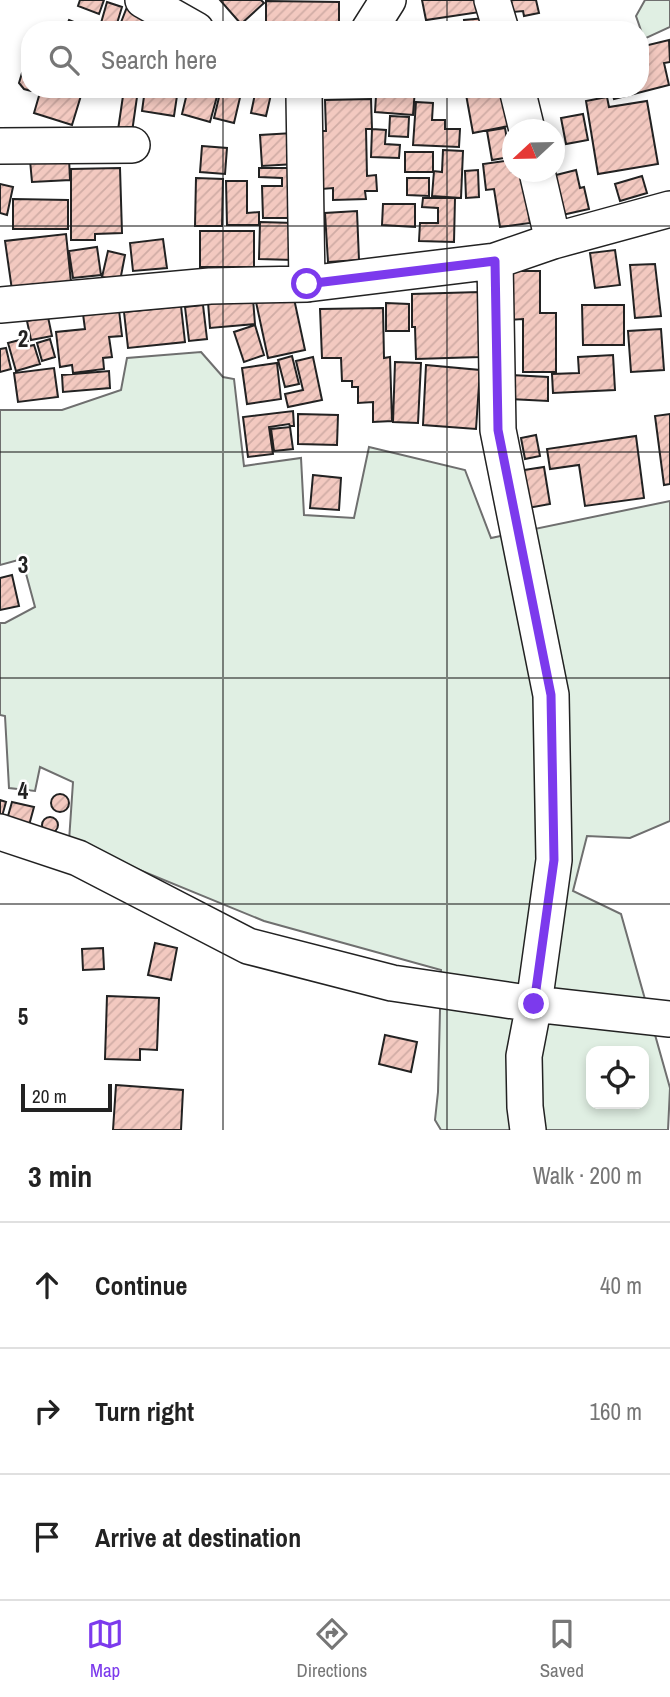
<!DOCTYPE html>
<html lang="en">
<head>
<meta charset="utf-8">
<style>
  body { margin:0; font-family:"Archivo Narrow",sans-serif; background:#f6f6f6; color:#222 }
  .controls { position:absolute; right:21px; bottom:21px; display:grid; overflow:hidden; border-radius:14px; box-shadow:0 4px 10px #0003 }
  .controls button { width:63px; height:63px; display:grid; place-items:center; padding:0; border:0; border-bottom:2px solid #e0e0e0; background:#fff; color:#222; font:35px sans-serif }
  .compass { position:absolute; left:502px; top:119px; width:63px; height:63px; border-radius:50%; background:#fff; box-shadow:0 4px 10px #0003; rotate:248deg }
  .scale { position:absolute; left:21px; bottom:18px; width:91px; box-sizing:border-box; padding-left:7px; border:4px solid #222; border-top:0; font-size:19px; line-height:24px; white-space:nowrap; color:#222; -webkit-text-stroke:5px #fff; paint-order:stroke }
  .stop { position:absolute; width:21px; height:21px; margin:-16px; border:5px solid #7c3aed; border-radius:50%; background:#fff }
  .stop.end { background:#7c3aed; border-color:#fff; box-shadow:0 2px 7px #0008 }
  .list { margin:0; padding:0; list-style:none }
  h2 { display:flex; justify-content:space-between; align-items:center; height:91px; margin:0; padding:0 28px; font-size:30px }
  h2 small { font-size:23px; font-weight:400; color:#767676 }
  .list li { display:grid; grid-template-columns:46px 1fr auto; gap:21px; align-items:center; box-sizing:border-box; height:126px; padding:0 28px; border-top:2px solid #e0e0e0 }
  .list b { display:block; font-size:26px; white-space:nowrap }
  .list em { font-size:23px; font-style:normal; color:#767676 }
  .icon { flex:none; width:38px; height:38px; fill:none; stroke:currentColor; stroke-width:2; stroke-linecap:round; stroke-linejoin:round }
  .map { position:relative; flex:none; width:670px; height:1130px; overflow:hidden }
  .search { position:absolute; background:#fff; box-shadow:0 4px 10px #0003; left:21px; right:21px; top:21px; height:77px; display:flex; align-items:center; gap:18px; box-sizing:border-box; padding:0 24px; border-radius:28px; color:#767676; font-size:26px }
  .sheet { height:469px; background:#fff }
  nav { display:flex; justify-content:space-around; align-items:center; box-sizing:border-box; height:98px; border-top:2px solid #e0e0e0; background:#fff; font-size:19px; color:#767676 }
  nav a { display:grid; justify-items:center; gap:4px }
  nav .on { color:#7c3aed }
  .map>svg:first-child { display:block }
  .grass { fill:#e0efe3; stroke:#6f6f6f; stroke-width:2; fill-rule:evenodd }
  .building { fill:url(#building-hatch); stroke:#222; stroke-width:2 }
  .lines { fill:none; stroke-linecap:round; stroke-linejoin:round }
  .minor-casing { stroke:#222; stroke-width:38 }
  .minor { stroke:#fff; stroke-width:35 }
  .route { stroke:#7c3aed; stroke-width:9 }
  .grid { fill:none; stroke:#222; stroke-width:2; stroke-opacity:0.55 }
  .grid-label { font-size:23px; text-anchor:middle; font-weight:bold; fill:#222; stroke:#fff; stroke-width:5; stroke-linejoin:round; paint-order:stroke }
</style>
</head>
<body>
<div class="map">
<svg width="670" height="1130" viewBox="0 0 670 1130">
  <defs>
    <pattern id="building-hatch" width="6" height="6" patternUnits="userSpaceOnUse" patternTransform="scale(1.75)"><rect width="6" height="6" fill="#f3c9c0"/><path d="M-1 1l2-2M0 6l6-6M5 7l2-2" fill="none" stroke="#d0aca5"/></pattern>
  </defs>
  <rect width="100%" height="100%" fill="#fff"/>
  <!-- grass -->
  <path class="grass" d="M645,0H670V27L644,39L636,16Z
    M201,352L223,377L234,379L244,466L301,458L304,515L354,518L369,447L465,470L491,538L670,501V821L630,838L587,836L573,891L621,914L670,1088L668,1130H441L435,1120L438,1092L441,970L264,921L69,841L73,782L40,767L35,791L9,788L5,716L0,715V623H5L35,607L22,559L0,565V410H62L121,390L127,358ZM591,1051H644V1104H591Z"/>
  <!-- building -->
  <path class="building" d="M80,0H104L99,14L78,6Z
    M220,0H261L264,3L241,24Z
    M422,0H478L480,12L426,20Z
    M511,0H536L539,13L524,16L523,11L513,12Z
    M266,1L339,2V30H266Z
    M107,2L122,7L115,30H99Z
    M127,7L150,16L144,30H118Z
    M485,18L486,30H465L464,20Z
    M69,20L93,30H65Z
    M557,22V30H549L548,23Z
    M444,23L445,30H424V25Z
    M387,25L420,28V30H385Z
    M669,40L670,62L664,63L669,85L614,99L611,89H640V47Z
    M28,69H30V89H36L31,91L24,89L19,83L22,73Z
    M41,89H83L72,125L34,113Z
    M124,89L138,90L132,132L118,130Z
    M145,89H178L174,116L142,111Z
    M188,89H219L210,122L182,114Z
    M221,89H242L234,123L214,118Z
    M256,89L272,90L266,116L251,113Z
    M356,89H415L413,115L375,112L376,96L354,95Z
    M465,89H507L514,125L473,133Z
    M607,97L609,107L647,101L658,164L598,174L586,101Z
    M371,99L372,129H366L367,176L376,175L377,191H365L366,199L333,200V188L322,189L318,131H326L325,100Z
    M416,102L433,103L432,120H445V129H460L459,147L413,145Z
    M583,114L588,140L566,144L561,118Z
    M390,116L409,117L408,137L389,136Z
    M505,128L510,157L492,160L487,131Z
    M372,129L386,130L385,144L400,145L399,158L371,157Z
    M293,133L295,164L262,166L260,135Z
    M202,146L227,148L225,174L200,172Z
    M443,150L463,151L461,198L432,196L434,171L442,172Z
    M405,152H433V172H405Z
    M69,158L70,180L32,182L30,160Z
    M512,160V172H523L530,223L500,227L494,189L486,190L483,164Z
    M120,168L122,233L95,234V240H71V169Z
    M259,168H295L294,218H263L262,186H282V178L259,177Z
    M478,170L479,197L466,198L465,171Z
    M576,170L580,188L584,187L589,209L562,215L552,176Z
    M642,176L647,193L620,201L615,184Z
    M196,178L223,179L222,226H195Z
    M407,178H429V196L407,195Z
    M226,181H247V213L259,212V225H227Z
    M0,184L13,187L7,215L0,213Z
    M423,198H455L454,242L419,241L420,223H438V208L422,207Z
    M13,199L68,200V229H13Z
    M383,204H415V227L382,225Z
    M357,211L359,260L328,262L325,213Z
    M260,222L294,223L293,260L259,259Z
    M200,231H254V267H200Z
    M66,234L71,282L12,290L5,241Z
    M163,239L167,268L133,271L130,243Z
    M97,247L101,275L73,278L69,251Z
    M615,250L620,285L595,288L590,253Z
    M108,251L125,255L120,281L102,277Z
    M655,264L661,316L635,318L630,265Z
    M507,271H540V313H556V372H523V319L508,320Z
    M479,292L480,357L416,359L415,327H412V294Z
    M293,294L305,350L268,358L256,302Z
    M253,299L255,324L210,328L208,302Z
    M386,303L409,304V331H386Z
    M203,305L207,339L189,341L185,307Z
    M582,305H624V345H583Z
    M181,306L185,342L128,348L124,312Z
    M383,308L384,358L390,357L392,421L373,422V402L358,403V387H352V381H342L341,358H322L320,309Z
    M119,310L122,336L109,337L112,357L103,358L104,369L73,373L72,365L60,367L56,332L85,329L83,314Z
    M48,317L52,336L31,340L27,321Z
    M255,325L264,355L244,362L234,332Z
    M661,329L664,370L631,372L628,331Z
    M27,338L29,346L34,345L40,364L16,371L8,343Z
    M50,339L55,357L42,361L37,343Z
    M6,348L11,369L0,372V349Z
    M613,355L615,390L553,393L552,374L579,373L578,357Z
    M292,356L299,384L285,387L278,360Z
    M313,357L322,400L288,407L285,394L303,390L296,361Z
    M395,362L421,363L418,423L393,422Z
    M277,363L281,399L247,404L242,368Z
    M426,365L480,370L476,429L423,425Z
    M54,368L58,397L18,402L14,373Z
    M109,371L110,388L63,392L62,375Z
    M511,375L548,377V401L510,399Z
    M293,411L294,426H290L289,424L269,427L273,454L248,457L243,417Z
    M298,414L338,415L337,445L298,444Z
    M670,414V484L664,485L655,416Z
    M290,427L293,449L274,451L271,429Z
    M536,435L540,456L525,459L521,438Z
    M636,436L644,498L585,506L579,465L550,469L547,449Z
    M544,467L550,504L517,510L511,472Z
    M313,475L341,478L339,510L310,508Z
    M12,575L19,606L0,610V578Z
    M51 803a9 9 0 1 1 18 0a9 9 0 1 1-18 0Z
    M0,800L6,802L1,820H0Z
    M12,802L34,807L28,829L6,823Z
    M42 825a8 8 0 1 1 16 0a8 8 0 1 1-16 0Z
    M155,943L177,948L171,980L148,975Z
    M103,948L104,969L83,970L82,949Z
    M107,996L159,998L157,1050L140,1049V1060L105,1059Z
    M385,1035L417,1042L411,1072L379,1064Z
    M116,1085L183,1090L181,1130H113Z"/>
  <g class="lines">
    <!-- minor casing -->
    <g class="minor-casing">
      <path id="minor" d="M143,0L196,30
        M492,0L501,30
        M369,30L388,0
        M517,89L527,130
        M304,95L307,284
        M0,146L132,145
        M537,172L553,241
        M495,261L498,430L551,695L554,860L534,1004L524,1056L525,1107L528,1130
        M0,305L210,286L307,284L495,261L553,241L670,209
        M0,832L78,858L248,946L392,983L534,1004L670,1019"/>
    </g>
    <!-- minor -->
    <use href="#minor" class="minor"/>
  </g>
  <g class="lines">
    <!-- route -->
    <path class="route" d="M307,284L495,261L498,430L551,695L554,860L534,1004"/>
  </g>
  <!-- grid -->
  <path class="grid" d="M223,0V30M447,0V30M223,89V1130M447,89V1130M0,226H670M0,452H670M0,678H670M0,904H670"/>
  <g class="grid-label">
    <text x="23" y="347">2</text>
    <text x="23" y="573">3</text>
    <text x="23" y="799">4</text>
    <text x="23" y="1025">5</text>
  </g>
</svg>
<div class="controls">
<button><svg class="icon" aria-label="locate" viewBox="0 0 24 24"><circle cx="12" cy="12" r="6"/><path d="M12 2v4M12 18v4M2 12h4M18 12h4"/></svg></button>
</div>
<svg class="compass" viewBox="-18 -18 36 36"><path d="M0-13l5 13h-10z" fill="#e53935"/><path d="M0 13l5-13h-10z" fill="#767676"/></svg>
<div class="scale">20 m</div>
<div class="stop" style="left:307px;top:284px"></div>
<div class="stop end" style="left:534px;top:1004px"></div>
<div class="search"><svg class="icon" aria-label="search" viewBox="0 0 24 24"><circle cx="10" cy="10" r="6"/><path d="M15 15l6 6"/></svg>Search here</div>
</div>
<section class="sheet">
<h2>3 min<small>Walk · 200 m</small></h2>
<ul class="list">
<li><svg class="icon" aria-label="ahead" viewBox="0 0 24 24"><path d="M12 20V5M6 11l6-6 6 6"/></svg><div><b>Continue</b></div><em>40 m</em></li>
<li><svg class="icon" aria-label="right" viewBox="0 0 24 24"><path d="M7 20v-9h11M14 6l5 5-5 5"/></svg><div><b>Turn right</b></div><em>160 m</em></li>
<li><svg class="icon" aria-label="arrive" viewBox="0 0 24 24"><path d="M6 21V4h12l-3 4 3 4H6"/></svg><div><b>Arrive at destination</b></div></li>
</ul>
</section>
<nav>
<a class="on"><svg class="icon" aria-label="map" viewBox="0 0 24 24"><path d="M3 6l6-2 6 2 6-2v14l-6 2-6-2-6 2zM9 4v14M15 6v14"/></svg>Map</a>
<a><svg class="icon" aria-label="directions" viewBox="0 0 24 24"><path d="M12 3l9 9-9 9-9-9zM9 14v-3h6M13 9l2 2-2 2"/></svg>Directions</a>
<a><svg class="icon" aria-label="saved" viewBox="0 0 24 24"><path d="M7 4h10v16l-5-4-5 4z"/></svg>Saved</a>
</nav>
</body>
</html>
